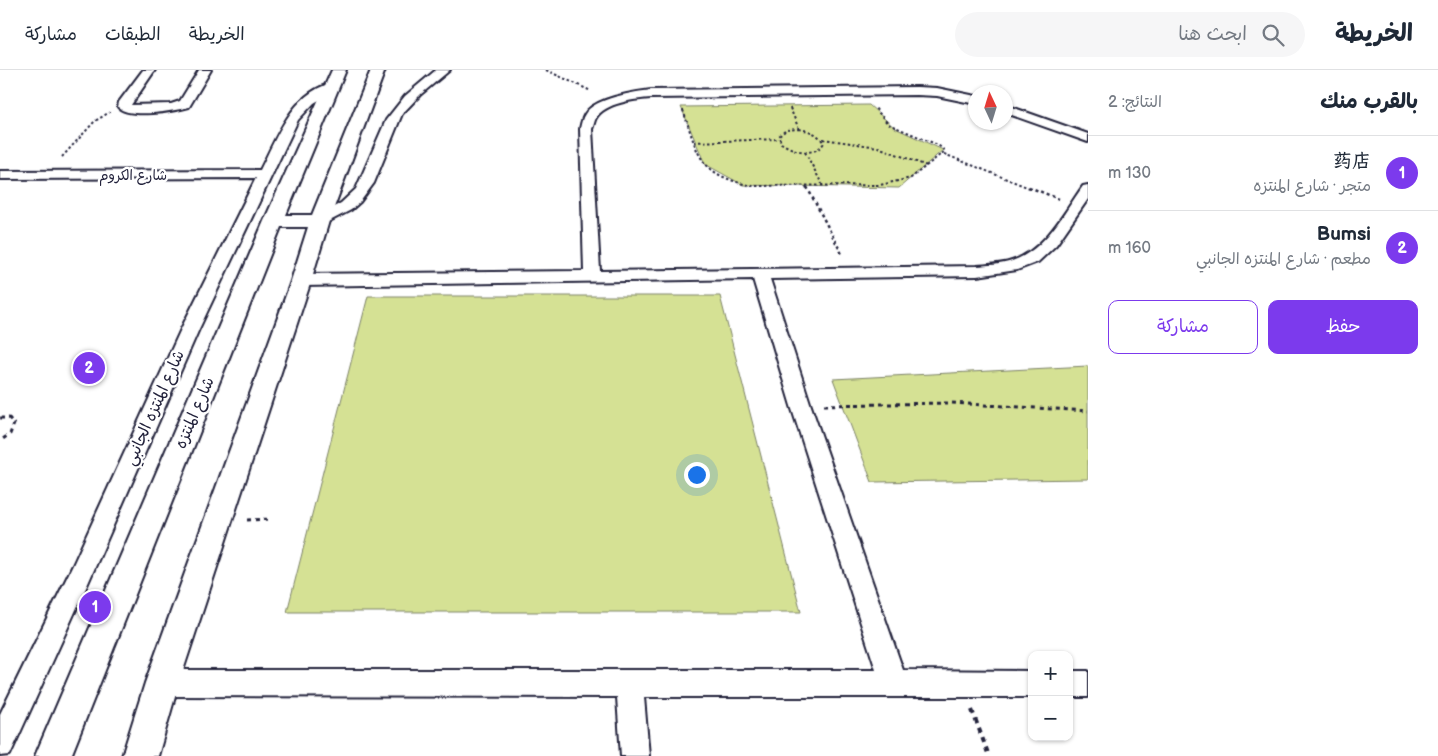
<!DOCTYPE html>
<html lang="ar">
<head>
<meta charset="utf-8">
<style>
  body { margin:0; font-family:"Balsamiq Sans","Playpen Sans Arabic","LXGW WenKai TC",sans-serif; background:#f6f6f7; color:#1f2937; direction:rtl }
  .controls { position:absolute; right:15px; bottom:15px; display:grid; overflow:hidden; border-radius:10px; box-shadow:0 1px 4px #0004 }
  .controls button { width:45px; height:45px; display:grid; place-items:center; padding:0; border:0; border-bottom:1px solid #e0e1e3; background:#fff; color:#1f2937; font:25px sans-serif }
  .compass { position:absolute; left:968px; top:15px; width:45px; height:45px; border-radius:50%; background:#fff; box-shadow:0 1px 4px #0004; rotate:356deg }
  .you { position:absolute; left:696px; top:404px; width:18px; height:18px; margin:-12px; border:4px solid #fff; border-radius:50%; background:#1a73e8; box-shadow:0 0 0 8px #1a73e833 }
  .badge { display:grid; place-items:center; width:32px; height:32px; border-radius:50%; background:#7c3aed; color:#fff; font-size:16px; font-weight:700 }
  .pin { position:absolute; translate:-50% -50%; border:2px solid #fff; box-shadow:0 1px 5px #0006 }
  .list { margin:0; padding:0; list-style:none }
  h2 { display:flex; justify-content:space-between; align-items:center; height:65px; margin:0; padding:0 20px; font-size:21px }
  h2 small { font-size:16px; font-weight:400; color:#747a83 }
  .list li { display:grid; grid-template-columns:32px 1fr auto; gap:15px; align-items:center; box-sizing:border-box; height:75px; padding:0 20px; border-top:1px solid #e0e1e3 }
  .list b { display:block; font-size:19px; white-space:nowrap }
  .list p { margin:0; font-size:16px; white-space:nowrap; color:#747a83 }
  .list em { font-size:16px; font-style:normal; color:#747a83 }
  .actions { display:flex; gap:10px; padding:15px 20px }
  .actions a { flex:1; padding:11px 0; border:1px solid #7c3aed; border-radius:10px; text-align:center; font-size:18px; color:#7c3aed }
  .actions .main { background:#7c3aed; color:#fff }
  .icon { flex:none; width:28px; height:28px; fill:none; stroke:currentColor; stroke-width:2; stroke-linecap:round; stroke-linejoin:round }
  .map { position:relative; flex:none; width:1088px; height:686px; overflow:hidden; direction:ltr }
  header { display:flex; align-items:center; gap:30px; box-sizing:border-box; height:70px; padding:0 25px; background:#fff; border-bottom:1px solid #e0e1e3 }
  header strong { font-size:24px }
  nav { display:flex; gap:28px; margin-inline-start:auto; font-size:18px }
  .search { width:350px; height:45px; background:#f6f6f7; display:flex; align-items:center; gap:12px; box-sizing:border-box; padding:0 18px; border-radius:28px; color:#747a83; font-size:19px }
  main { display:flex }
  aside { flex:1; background:#fff }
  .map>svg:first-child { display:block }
  .green { fill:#d5e194; stroke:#7c8268 }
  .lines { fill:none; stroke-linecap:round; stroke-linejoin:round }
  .minor-casing { stroke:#22223b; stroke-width:4 }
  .tertiary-casing { stroke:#22223b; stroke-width:4 }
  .path-far3 { stroke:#22223b; stroke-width:2; stroke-dasharray:2.5 2.5; stroke-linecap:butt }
  .path-far2 { stroke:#22223b; stroke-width:2.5; stroke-dasharray:3 3; stroke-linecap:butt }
  .path-far1 { stroke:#22223b; stroke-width:3; stroke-dasharray:4 4; stroke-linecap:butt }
  .path { stroke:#22223b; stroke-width:4; stroke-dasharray:5 5; stroke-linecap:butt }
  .minor { fill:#fff; fill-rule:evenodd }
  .tertiary { fill:#fff; fill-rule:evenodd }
  .labels { text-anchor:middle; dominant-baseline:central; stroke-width:4.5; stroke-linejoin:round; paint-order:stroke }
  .far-street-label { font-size:14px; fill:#22223b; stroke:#fff }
  .street-label { font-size:16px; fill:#22223b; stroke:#fff }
</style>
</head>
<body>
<header>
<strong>الخريطة</strong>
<div class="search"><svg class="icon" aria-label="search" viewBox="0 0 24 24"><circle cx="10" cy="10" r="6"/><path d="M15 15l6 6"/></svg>ابحث هنا</div>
<nav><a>الخريطة</a><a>الطبقات</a><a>مشاركة</a></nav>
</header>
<main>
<aside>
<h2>بالقرب منك<small>النتائج: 2</small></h2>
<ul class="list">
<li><span class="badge">1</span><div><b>药店</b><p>متجر · شارع المنتزه</p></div><em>130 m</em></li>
<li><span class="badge">2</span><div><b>Bumsi</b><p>مطعم · شارع المنتزه الجانبي</p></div><em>160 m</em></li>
</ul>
<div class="actions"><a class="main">حفظ</a><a>مشاركة</a></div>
</aside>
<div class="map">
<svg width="1088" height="686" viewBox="0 0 1088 686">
  <rect width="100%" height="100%" fill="#fff"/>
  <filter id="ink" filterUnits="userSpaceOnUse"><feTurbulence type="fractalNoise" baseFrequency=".02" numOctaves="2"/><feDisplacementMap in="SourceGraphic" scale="10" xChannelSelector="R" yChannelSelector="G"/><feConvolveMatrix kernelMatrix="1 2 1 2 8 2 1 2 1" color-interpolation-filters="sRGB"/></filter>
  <g filter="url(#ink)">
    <!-- green -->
    <path class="green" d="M869,35L895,58L943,80L899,118L743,115L705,94L681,37Z
      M368,226H720L801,542H287Z
      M1088,296V409L872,412L833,309Z"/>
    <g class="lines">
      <!-- minor casing -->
      <g class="minor-casing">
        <path id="minor" d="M143,0H155L131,35L171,34L180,31L199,0H211L189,37C175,41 128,49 118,37L119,32Z
          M436,0H450L420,25L402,44L374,113L360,132L351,140L324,154H314L311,151L314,148L341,133L356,119L386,50L405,26Z
          M332,13L338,17L336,20L314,33L298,50L199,259L89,511L10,685L0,686V644L73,495L181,259L256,108L0,109V101L260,100C277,67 292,23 332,13Z
          M917,17L937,18L976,26V34L937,26L917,25L651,28C636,29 604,33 596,48C594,51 594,55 592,59L600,201L977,196C988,195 1001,195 1012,191C1045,180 1064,143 1083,116L1088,115V129L1056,175L1038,192L1017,200L977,206L770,209L811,336L903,600L1032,601V627H644L649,686H621L617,627L162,626L153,622L149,613L153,604L162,600H876L791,336L753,209L301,216L295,214L293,210L295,206L301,204L584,201L580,59C581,54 582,48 585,44C594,28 635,22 651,20Z
          M1006,35L1088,64V72L1006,43Z
          M1069,601H1088V627H1069Z"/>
      </g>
      <!-- tertiary casing -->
      <g class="tertiary-casing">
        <path id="tertiary" d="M332,0H346L286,145H312L371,0H385L329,151L310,214L179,613L158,686H122L145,613L290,214L308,157H281L71,686H35L264,151Z"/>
      </g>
      <!-- path-far3 -->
      <path class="path-far3" d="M546,0L591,21
        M790,38L799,59
        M683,40C699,88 699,104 752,116L880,115L911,108L945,81L938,75L888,54L875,38
        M799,59C811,61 817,63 824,73C814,88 794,81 781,73L779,66L786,60Z
        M823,69L878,77L927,96
        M694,72L779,69
        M805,82L823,116
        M944,84L1032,119
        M62,87L95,51L110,42
        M806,116L807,119"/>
      <!-- path-far2 -->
      <path class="path-far2" d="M807,117L842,184
        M1029,117L1059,129"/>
      <!-- path-far1 -->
      <path class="path-far1" d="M824,335L951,333L1088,341
        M0,348H9L14,354L10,364L0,371
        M247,450L271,449"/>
      <!-- path -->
      <path class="path" d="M972,640L989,686"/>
      <!-- minor -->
      <use href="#minor" class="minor"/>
      <!-- tertiary -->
      <use href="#tertiary" class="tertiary"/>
    </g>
  </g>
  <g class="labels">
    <!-- far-street labels -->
    <g class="far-street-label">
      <text x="133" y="105">شارع الكروم</text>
    </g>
    <!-- street labels -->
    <g class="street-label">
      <text transform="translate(155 338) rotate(-66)">شارع المنتزه الجانبي</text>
      <text transform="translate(195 343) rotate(-67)">شارع المنتزه</text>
    </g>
  </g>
</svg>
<div class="controls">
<button>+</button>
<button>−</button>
</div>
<svg class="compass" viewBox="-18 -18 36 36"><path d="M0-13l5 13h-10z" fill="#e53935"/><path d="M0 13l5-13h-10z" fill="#747a83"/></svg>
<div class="you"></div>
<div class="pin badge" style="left:95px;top:537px">1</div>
<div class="pin badge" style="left:89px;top:298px">2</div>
</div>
</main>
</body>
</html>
